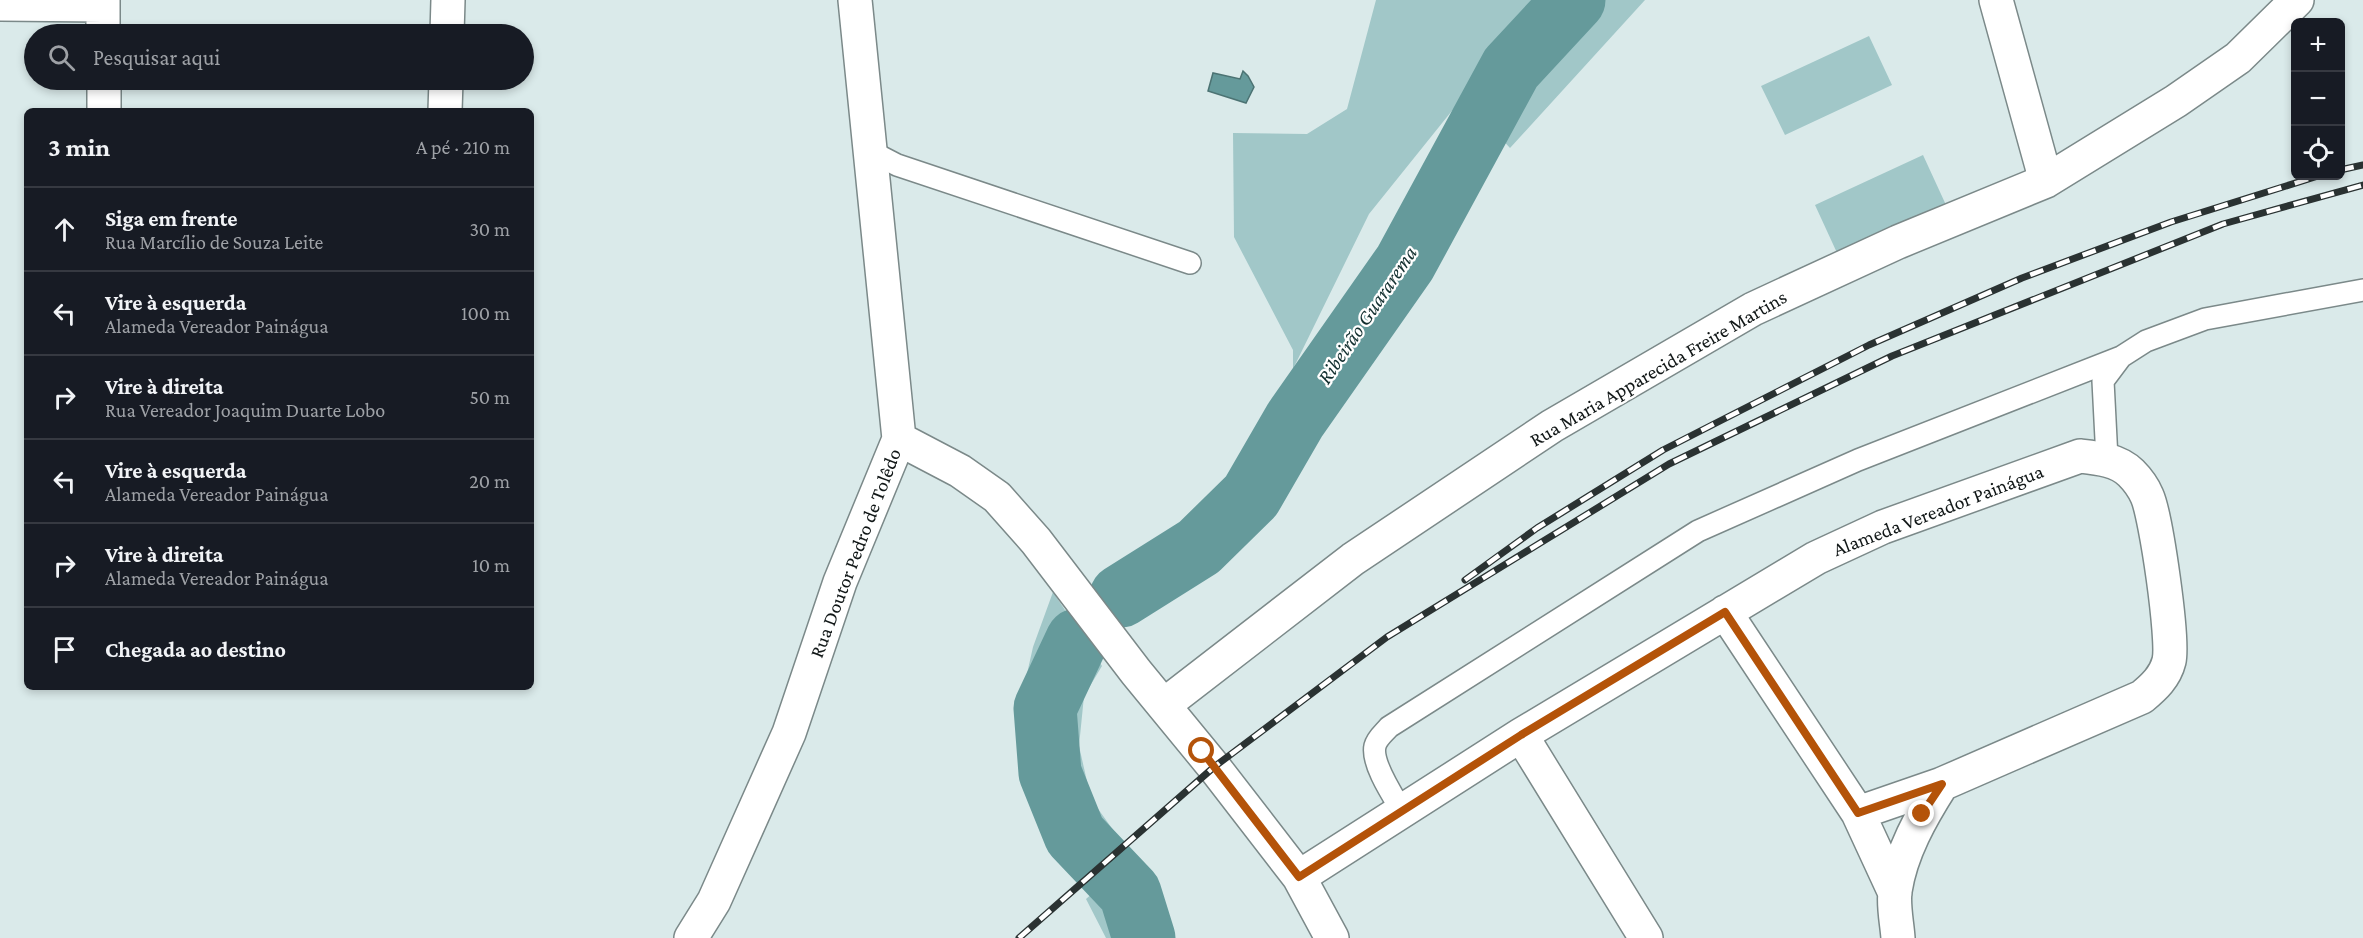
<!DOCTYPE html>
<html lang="pt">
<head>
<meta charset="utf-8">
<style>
  body { margin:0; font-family:"Crimson Pro",serif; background:#242831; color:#f1f3f6 }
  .controls { position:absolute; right:18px; top:18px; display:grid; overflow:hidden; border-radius:9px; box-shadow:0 3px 9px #0003 }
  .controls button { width:54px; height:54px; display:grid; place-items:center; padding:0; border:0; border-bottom:2px solid #363941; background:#171b24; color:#f1f3f6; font:30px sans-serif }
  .stop { position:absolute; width:18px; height:18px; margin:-14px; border:4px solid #b45309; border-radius:50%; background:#fff }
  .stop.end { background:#b45309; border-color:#fff; box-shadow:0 2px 6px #0008 }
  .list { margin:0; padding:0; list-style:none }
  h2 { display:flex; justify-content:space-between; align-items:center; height:78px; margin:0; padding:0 24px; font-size:26px }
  h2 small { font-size:20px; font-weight:400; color:#9ea1a6 }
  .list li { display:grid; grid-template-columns:39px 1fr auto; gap:18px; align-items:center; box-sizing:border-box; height:84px; padding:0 24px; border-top:2px solid #363941 }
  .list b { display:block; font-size:22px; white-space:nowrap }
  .list p { margin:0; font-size:20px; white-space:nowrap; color:#9ea1a6 }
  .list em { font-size:20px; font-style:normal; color:#9ea1a6 }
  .icon { flex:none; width:33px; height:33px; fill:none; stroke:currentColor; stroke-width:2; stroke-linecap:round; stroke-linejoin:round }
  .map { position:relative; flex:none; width:2363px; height:938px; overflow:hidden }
  .search { position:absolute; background:#171b24; box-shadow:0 3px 9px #0003; left:24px; top:24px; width:510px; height:66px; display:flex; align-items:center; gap:15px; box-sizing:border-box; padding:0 21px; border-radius:33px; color:#9ea1a6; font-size:22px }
  .panel { position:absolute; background:#171b24; box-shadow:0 3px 9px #0003; left:24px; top:108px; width:510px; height:582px; border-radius:9px }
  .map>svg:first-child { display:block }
  .green { fill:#a1c7c8 }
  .water { fill:#659a9b; stroke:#4c7373; stroke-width:1.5 }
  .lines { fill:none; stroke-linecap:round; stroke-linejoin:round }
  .river { stroke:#659a9b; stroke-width:63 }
  .service-casing { stroke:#7b8989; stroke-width:24 }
  .minor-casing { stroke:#7b8989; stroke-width:36 }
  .service { stroke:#fff; stroke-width:21 }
  .minor { stroke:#fff; stroke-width:33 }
  .rail-casing { stroke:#2a3232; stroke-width:7 }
  .rail { stroke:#fff; stroke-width:4.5; stroke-dasharray:14; stroke-linecap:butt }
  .route { stroke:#b45309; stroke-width:8 }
  .labels { text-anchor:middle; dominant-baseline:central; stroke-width:4.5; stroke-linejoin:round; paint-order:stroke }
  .street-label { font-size:20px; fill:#111717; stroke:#fff }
  .water-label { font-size:21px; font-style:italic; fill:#122f2f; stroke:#fff }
</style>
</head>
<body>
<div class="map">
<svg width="2363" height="938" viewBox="0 0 2363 938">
  <rect width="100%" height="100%" fill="#daeaea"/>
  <!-- green -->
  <path class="green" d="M1376,0H1645L1510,148L1463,97L1369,214L1293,369V350L1234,237L1233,133L1307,134L1347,109Z
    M1869,36L1892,85L1785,135L1761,86Z
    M1923,155L1946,205L1838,255L1815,205Z
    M1053,592L1102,666L1084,696L1079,746L1091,799L1116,834L1071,875L1042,821L1019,751L1022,696L1033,647Z
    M1134,857L1162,928L1163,938H1106L1086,899Z"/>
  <!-- water -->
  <path class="water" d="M1243,71L1248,76L1254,87L1246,103L1208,91L1213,73L1240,79Z"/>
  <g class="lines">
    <!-- river -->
    <path class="river" d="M1121,596L1199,547L1251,496L1295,420L1405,263L1511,68L1574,0
      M1077,640L1045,708L1050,773L1075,835L1130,893L1144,938"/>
    <!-- service casing -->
    <g class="service-casing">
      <path id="service" d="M870,151L897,165L1190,263
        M2107,459L2103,381L2121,357L2146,341L2205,319L2363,290
        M1402,811C1393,796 1371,763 1375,746C1377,738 1384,733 1389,727L1698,531L1858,460L2121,357"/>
    </g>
    <!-- minor casing -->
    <g class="minor-casing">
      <path id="minor" d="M103,0V34
        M1996,0L2046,181
        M0,4L103,5
        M447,34L448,0
        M104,80V111
        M445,111L446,80
        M899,439L960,471L997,497L1036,541L1136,672L1214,767L1299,877L1332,938
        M1725,612L1858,813L1895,893
        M1164,705L1353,559L1552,426L1753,309L1898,242L2046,181L2176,101L2238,58L2297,0
        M1521,735L1646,938
        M1299,877L1521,735L1816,558L1883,527L2080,456C2098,458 2118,460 2131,473C2137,479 2144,489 2147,496C2156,516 2174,640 2169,661C2165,677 2154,687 2142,697L1942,784L1858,813
        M691,938L714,901L789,733L840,582L899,439L855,0
        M1898,938C1897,923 1893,906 1895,891C1901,852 1921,817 1942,784"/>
    </g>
    <!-- service -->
    <use href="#service" class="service"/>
    <!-- minor -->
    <use href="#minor" class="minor"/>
    <!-- rail casing -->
    <g class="rail-casing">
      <path id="rail" d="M2340,170L2363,165
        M1465,580L1537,528L1663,450L1869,345L2022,278L2171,222L2318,176
        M1019,938L1214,767L1387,637L1669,464L1892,356L2223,224L2363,185"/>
    </g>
    <!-- rail -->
    <use href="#rail" class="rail"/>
  </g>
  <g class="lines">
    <!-- route -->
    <path class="route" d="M1202,751L1299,877L1521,735L1725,612L1858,813L1942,784L1922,814"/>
  </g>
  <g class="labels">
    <!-- street labels -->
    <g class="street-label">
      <text transform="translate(1658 368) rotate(-30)">Rua Maria Apparecida Freire Martins</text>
      <text transform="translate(1938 510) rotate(-21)">Alameda Vereador Painágua</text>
      <text transform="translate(855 553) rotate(-69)">Rua Doutor Pedro de Tolêdo</text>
    </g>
    <!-- water labels -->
    <g class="water-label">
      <text transform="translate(1367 315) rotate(-56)">Ribeirão Guararema</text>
    </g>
  </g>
</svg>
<div class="controls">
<button>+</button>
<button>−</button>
<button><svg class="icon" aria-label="locate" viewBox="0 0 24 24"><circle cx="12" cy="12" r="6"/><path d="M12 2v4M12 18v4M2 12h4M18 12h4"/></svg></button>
</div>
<div class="stop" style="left:1202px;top:751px"></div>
<div class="stop end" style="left:1922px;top:814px"></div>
<div class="search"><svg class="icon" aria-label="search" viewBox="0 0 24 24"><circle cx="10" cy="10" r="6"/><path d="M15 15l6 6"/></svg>Pesquisar aqui</div>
<section class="panel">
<h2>3 min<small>A pé · 210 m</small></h2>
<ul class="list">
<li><svg class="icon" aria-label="ahead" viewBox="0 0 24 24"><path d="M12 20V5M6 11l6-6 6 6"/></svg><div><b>Siga em frente</b><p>Rua Marcílio de Souza Leite</p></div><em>30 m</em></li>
<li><svg class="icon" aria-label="left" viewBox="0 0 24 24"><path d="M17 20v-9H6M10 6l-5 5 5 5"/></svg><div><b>Vire à esquerda</b><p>Alameda Vereador Painágua</p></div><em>100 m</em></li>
<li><svg class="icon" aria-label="right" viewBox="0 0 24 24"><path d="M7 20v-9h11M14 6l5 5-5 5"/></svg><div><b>Vire à direita</b><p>Rua Vereador Joaquim Duarte Lobo</p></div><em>50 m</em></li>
<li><svg class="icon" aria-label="left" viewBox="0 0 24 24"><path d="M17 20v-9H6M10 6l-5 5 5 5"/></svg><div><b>Vire à esquerda</b><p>Alameda Vereador Painágua</p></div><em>20 m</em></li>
<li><svg class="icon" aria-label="right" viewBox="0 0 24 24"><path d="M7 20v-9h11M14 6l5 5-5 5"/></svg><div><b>Vire à direita</b><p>Alameda Vereador Painágua</p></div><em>10 m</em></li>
<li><svg class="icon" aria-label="arrive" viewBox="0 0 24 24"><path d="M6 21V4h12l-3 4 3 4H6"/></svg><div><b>Chegada ao destino</b></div></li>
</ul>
</section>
</div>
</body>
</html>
